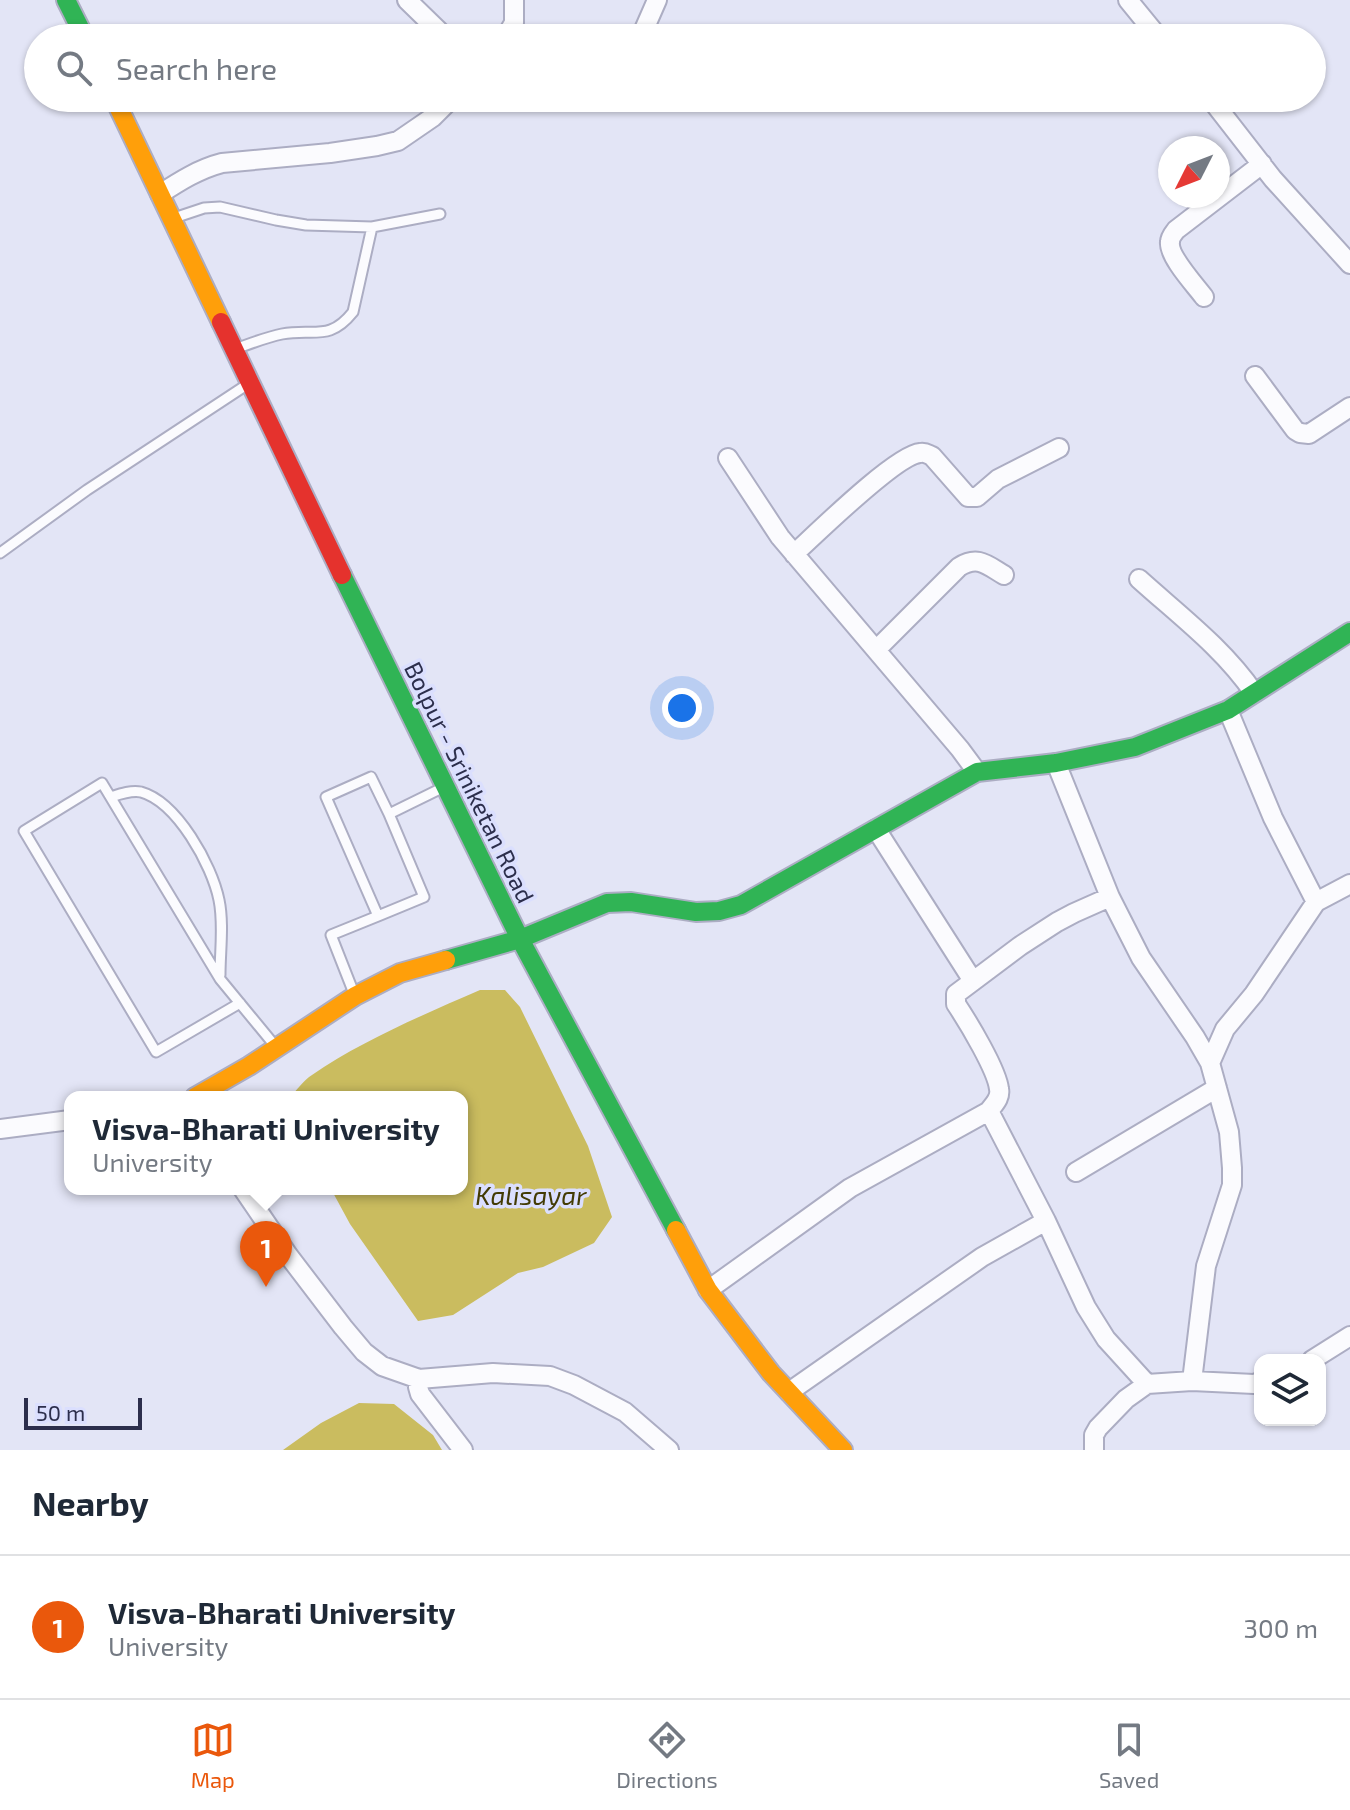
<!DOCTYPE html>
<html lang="en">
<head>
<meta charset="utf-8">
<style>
  body { margin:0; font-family:"Exo 2",sans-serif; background:#f6f6f7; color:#1f2937 }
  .controls { position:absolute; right:24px; bottom:24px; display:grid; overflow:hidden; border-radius:16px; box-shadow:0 2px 6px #0004 }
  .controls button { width:72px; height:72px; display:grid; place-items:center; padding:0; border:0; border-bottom:2px solid #e0e1e3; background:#fff; color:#1f2937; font:40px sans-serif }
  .compass { position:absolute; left:1158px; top:136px; width:72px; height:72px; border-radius:50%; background:#fff; box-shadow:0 2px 6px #0004; rotate:228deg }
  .scale { position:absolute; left:24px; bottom:20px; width:118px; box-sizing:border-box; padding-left:8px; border:4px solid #2c2e4c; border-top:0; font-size:22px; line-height:28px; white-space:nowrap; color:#2c2e4c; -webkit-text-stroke:6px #dbdffe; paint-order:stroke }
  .you { position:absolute; left:682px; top:708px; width:28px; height:28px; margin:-20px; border:6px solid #fff; border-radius:50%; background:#1a73e8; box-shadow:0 0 0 12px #1a73e833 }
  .badge { display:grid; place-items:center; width:52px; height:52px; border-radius:50%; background:#ea580c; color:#fff; font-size:26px; font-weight:700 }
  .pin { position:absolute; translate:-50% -66px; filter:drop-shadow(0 2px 4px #0008) }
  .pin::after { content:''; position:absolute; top:42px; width:28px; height:24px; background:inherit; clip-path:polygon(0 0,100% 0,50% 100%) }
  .popup { position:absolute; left:64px; top:1091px; width:404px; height:104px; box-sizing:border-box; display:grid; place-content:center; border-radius:16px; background:#fff; filter:drop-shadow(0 2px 6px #0005); font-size:26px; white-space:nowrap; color:#747a83 }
  .popup b { font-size:30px; color:#1f2937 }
  .popup::after { content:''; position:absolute; left:50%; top:100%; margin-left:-16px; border:16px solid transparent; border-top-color:#fff }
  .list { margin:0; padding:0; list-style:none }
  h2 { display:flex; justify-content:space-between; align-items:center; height:104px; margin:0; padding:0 32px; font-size:34px }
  h2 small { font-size:26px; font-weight:400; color:#747a83 }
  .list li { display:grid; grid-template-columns:52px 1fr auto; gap:24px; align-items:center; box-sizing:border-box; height:144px; padding:0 32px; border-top:2px solid #e0e1e3 }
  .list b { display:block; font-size:30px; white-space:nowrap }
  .list p { margin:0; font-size:26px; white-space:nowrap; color:#747a83 }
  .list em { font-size:26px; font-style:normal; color:#747a83 }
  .icon { flex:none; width:44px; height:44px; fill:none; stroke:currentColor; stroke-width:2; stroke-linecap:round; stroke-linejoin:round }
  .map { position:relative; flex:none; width:1350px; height:1450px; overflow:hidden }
  .search { position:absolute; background:#fff; box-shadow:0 2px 6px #0004; left:24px; right:24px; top:24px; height:88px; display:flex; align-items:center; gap:20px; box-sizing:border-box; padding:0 28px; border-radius:44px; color:#747a83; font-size:30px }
  .sheet { height:248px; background:#fff }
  nav { display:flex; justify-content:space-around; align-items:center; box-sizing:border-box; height:112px; border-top:2px solid #e0e1e3; background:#fff; font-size:22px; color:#747a83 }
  nav a { display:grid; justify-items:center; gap:4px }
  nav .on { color:#ea580c }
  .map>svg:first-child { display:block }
  .water { fill:#cabc5f }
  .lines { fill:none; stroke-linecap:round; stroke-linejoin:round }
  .lane-casing { stroke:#acadc3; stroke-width:13 }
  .street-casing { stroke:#acadc3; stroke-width:22 }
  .fast-casing { stroke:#acadc3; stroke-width:22 }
  .slow-casing { stroke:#acadc3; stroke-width:22 }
  .jam-casing { stroke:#acadc3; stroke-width:22 }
  .lane { stroke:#fbfbfe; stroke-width:9 }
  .street { stroke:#fbfbfe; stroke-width:18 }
  .fast { stroke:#30b455; stroke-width:18 }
  .slow { stroke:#ff9f0a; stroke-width:18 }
  .jam { stroke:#e5322d; stroke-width:18 }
  .labels { text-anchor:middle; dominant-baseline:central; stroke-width:7; stroke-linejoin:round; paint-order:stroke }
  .street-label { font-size:24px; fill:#2c2e4c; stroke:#dbdffe }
  .water-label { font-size:26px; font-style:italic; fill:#433b04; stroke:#dbdffe }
</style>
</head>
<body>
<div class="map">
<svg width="1350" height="1450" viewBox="0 0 1350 1450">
  <rect width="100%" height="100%" fill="#e3e5f6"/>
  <!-- water -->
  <path class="water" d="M480,990H505L520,1007L588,1146L612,1217L594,1243L543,1267L518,1273L453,1315L418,1321L350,1224L331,1189H462V1097H290C297,1090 304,1080 312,1075C361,1041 425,1014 480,990Z
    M359,1403L394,1404L433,1435L442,1450H283L321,1423Z"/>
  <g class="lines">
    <!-- lane casing -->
    <g class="lane-casing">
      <path id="lane" d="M177,217L204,208L220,207L276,220L306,225L372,227L440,214
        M238,348C252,343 267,337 282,334C314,328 329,342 353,312L372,227
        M0,553L87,490L248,384
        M111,797C120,794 131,790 141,792C177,802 212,865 219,900C224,924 220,951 220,975
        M389,814L371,777L326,797L378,916L424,897L389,814L442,788
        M355,996L331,935L378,916
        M240,1003L156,1052L24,831L102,783L220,979L276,1047"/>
    </g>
    <!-- street casing -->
    <g class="street-casing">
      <path id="street" d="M407,0L446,38
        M1128,0L1159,38
        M505,38L514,23V0
        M636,38L643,32L657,0
        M1210,98L1273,179L1350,264
        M160,194C180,181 199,169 222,163L330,153L377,146L398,141L433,117L452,98
        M1204,297C1195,285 1168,256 1170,242C1170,237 1173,234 1176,230L1262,164
        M1255,376L1295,430L1300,433L1309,434L1350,407
        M728,458L780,537L960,749L977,772
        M794,554C816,534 896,455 920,453C926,452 927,454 932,456L968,497H977L998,479L1059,448
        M1139,579C1180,616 1223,648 1254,693
        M876,650L959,567C978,555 987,565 1004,575
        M1228,710L1273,818L1316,902
        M1056,763L1110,897L1141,958L1195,1037L1210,1063
        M876,829L973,981
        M989,1111L1046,1221L1086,1307L1106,1339L1147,1384
        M0,1129L70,1120
        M1076,1172L1217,1088
        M243,1189L288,1255L343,1327L364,1352L382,1366L419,1379L493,1373L550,1376L574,1385L625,1412L669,1450
        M708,1290L850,1188L989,1111C994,1104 1001,1098 999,1089C997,1070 968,1022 956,1004V994L1020,946L1057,922L1074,913L1110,897
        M1312,1360L1350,1336
        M419,1379L418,1387L420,1394L463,1450
        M1192,1381L1206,1266L1232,1185V1168L1229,1132L1210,1063L1225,1029L1254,994L1316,902L1350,884
        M789,1392L982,1257L1046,1221
        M1094,1450V1435L1098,1428L1126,1399L1147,1384L1192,1381L1254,1384L1260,1382"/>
    </g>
    <!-- fast casing -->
    <g class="fast-casing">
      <path id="fast" d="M66,0L85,38
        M342,575L520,939L676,1230
        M446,960L520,939L607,903L631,902L696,912L719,911L741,905L977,772L1056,763L1135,747L1228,710L1350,632"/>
    </g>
    <!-- slow casing -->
    <g class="slow-casing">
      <path id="slow" d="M114,98L221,322
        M195,1097L249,1066L355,996L400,973L446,960
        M676,1230L708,1290L771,1373L843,1450"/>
    </g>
    <!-- jam casing -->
    <g class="jam-casing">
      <path id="jam" d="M221,322L342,575"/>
    </g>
    <!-- lane -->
    <use href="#lane" class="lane"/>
    <!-- street -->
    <use href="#street" class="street"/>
    <!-- fast -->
    <use href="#fast" class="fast"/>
    <!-- slow -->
    <use href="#slow" class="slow"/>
    <!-- jam -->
    <use href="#jam" class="jam"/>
  </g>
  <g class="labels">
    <!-- street labels -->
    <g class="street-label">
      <text transform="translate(470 782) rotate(64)">Bolpur - Sriniketan Road</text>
    </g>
    <!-- water labels -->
    <g class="water-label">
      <text x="531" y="1194">Kalisayar</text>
    </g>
  </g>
</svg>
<div class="controls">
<button><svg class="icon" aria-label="layers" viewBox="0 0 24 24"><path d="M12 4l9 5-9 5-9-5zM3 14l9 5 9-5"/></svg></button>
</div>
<svg class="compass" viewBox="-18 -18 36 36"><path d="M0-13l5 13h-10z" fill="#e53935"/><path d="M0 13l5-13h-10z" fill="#747a83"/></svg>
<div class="scale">50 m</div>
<div class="you"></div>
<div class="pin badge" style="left:266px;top:1287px">1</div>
<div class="popup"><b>Visva-Bharati University</b>University</div>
<div class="search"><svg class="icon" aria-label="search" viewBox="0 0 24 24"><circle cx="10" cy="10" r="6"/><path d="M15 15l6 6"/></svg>Search here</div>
</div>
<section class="sheet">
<h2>Nearby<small></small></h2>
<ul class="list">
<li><span class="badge">1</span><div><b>Visva-Bharati University</b><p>University</p></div><em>300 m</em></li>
</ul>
</section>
<nav>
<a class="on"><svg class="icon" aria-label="map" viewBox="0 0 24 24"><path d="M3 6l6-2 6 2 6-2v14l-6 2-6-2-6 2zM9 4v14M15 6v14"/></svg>Map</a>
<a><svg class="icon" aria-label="directions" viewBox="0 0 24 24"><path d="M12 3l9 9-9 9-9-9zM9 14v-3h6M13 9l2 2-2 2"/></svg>Directions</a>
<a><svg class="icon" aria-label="saved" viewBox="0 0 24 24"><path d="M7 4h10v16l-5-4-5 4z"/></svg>Saved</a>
</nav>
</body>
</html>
